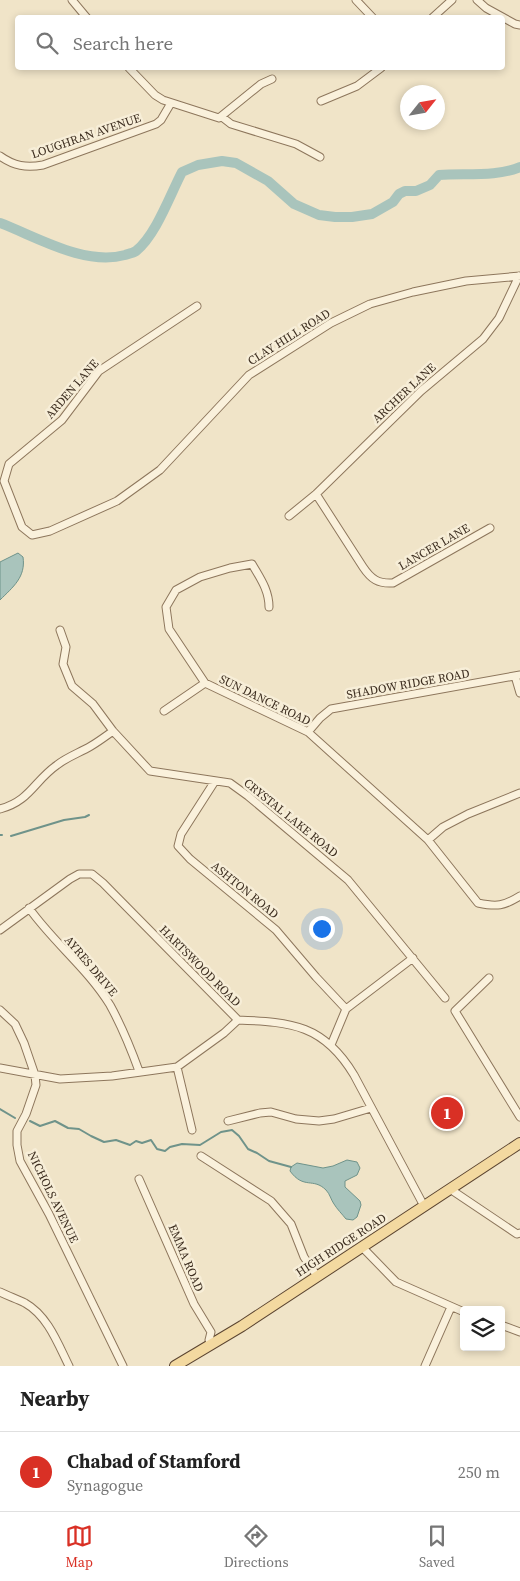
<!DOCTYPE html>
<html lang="en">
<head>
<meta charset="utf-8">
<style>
  body { margin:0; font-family:"Source Serif 4",serif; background:#f2f2f2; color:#222 }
  .controls { position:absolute; right:15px; bottom:15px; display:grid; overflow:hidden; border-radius:5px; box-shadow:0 2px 8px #0003 }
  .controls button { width:45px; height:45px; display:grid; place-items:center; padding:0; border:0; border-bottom:1px solid #e0e0e0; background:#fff; color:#222; font:25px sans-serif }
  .compass { position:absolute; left:400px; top:85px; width:45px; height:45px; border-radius:50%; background:#fff; box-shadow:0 2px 8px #0003; rotate:59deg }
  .you { position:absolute; left:321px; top:928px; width:18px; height:18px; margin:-12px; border:4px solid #fff; border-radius:50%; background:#1a73e8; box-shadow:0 0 0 8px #1a73e833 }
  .badge { display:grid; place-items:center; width:32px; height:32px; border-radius:50%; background:#d93025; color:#fff; font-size:16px; font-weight:700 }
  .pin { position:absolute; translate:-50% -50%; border:2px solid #fff; box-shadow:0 1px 5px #0006 }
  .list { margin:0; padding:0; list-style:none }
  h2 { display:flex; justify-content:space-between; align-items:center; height:65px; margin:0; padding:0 20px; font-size:21px }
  h2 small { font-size:16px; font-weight:400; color:#767676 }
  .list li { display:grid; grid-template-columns:32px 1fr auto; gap:15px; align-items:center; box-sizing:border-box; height:80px; padding:0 20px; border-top:1px solid #e0e0e0 }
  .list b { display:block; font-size:19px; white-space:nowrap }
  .list p { margin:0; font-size:16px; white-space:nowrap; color:#767676 }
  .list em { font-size:16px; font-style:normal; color:#767676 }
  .icon { flex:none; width:28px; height:28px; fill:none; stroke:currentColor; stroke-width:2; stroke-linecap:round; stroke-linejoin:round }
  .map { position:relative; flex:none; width:520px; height:1366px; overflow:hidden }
  .search { position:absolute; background:#fff; box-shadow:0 2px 8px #0003; left:15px; right:15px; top:15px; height:55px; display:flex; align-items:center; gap:12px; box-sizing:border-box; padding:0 18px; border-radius:5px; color:#767676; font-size:19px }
  .sheet { height:145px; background:#fff }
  nav { display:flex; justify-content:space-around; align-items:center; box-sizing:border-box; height:70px; border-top:1px solid #e0e0e0; background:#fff; font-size:14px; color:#767676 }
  nav a { display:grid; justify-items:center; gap:2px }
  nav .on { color:#d93025 }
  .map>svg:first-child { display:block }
  .water { fill:#a9c4bc; stroke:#6f938a }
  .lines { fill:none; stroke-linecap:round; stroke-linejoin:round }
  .stream { stroke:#6f938a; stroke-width:2 }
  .river { stroke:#a9c4bc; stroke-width:10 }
  .minor-casing { stroke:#8d765c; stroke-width:9 }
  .primary-casing { stroke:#5b4430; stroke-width:12 }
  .minor { stroke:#faf1dc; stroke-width:7 }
  .primary { stroke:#f3d9a0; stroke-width:10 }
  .labels { text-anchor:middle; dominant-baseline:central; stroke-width:5; stroke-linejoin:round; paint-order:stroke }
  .street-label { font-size:12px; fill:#3d2e20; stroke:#f7eed8 }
</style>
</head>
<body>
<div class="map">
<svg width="520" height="1366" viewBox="0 0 520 1366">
  <rect width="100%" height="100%" fill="#f0e4c8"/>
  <!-- water -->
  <path class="water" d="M18,553L23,557C26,577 13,587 0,600V562Z
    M347,1160L357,1162L360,1168L357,1175L345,1181V1187L360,1201L361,1205L357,1217L353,1220L346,1219C342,1214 337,1209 334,1204C331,1200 330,1194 326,1190C313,1177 304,1190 290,1171L291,1167L297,1163L323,1168L333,1166Z"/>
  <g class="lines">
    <!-- stream -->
    <path class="stream" d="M0,835H2
      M11,836L64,820L85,817L89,815
      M0,1109L15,1118
      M30,1121L40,1126L55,1121L68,1128L79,1129L91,1136L104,1142L116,1140L130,1145L136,1141L142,1143L151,1140L157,1149L165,1151L170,1147L182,1144L200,1145L221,1132L232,1130L239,1136L248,1149L257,1153L269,1161L291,1167"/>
    <!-- river -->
    <path class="river" d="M0,223C37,237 84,266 125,255C128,254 133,253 136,251C156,235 170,195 182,172L198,165L222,161L236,163L268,181L294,204L319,215L335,217H352L372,214L393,202L399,194L405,191H416L430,185L439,175C464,173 498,177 520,167"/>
    <!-- minor casing -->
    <g class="minor-casing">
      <path id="minor" d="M72,0L87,18
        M356,0L373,18
        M477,0L486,8L515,24L520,25
        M432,18L452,0
        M129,68L155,95L163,100L219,118L261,84L272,79
        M321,101L357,86L381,68
        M222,117L231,124L296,144L320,157
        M0,156C14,166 26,168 43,165L156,124L161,120L171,103
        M197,306L99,371L62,420L9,464L4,481L22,527L32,535L50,531L117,501L142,483L160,470L249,375L331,323L370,304L413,292L466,281L520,276
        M316,494L363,567C371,579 378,584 393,583L490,528
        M289,516L316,494L421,391L483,339L499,318L519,276
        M269,607C269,590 260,578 252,564L230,568L200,577L176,590L166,607L169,629L205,683L308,732L428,840L478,903C497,907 504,906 520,896
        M60,630L66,647L63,664L72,686L93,704L113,731L150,771L230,783L248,796L348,880L445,998
        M515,676L520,693
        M164,711L205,683
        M308,732L320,718L331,709L520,675
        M215,781L181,834L178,846L190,859L276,930L316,977L346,1009
        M0,809C30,801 34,781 57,765C67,757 79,753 91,746C98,742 106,736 113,731
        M428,840L443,827L468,814L520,793
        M29,908C53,942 88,969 110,1005C121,1025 131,1049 139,1071
        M0,930L70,879L79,874H92L103,883L238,1020C292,1022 324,1025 354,1075L424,1206
        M489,978L455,1011L520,1117
        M0,1010L15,1024L24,1043L35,1075L36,1085L26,1114L17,1131V1145L20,1161L49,1214L123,1366
        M331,1045L346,1009L413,958
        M177,1067L192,1130
        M0,1068L60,1079L112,1076L177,1067L224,1033L238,1020
        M228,1121L260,1113L271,1112L296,1119L319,1121L334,1119L371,1108
        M201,1156L271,1201L291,1224L304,1257L317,1276
        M139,1179L194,1304L211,1332L209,1340L211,1344
        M450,1189L517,1234L520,1233
        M362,1247L396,1282L464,1312
        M0,1292C8,1296 17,1299 25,1303C48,1316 58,1344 69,1366
        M501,1325L520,1332
        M425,1366L451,1307"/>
    </g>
    <!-- primary casing -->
    <g class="primary-casing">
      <path id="primary" d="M175,1366L242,1326L520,1143"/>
    </g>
    <!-- minor -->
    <use href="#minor" class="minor"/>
    <!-- primary -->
    <use href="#primary" class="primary"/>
  </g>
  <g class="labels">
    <!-- street labels -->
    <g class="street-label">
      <text transform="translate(86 136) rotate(-19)">LOUGHRAN AVENUE</text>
      <text transform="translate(289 337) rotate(-32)">CLAY HILL ROAD</text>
      <text transform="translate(72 389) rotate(-49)">ARDEN LANE</text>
      <text transform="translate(404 393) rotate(-43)">ARCHER LANE</text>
      <text transform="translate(434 547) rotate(-30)">LANCER LANE</text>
      <text transform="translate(408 684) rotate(-10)">SHADOW RIDGE ROAD</text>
      <text transform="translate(265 700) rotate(26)">SUN DANCE ROAD</text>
      <text transform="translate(291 818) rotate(39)">CRYSTAL LAKE ROAD</text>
      <text transform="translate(245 890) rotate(39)">ASHTON ROAD</text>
      <text transform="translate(91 966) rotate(50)">AYRES DRIVE</text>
      <text transform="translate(200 966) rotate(45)">HARTSWOOD ROAD</text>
      <text transform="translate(53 1197) rotate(64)">NICHOLS AVENUE</text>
      <text transform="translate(341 1245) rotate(-33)">HIGH RIDGE ROAD</text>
      <text transform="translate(186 1258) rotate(67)">EMMA ROAD</text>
    </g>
  </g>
</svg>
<div class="controls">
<button><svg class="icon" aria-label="layers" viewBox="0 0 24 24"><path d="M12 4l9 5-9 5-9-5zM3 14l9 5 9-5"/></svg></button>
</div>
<svg class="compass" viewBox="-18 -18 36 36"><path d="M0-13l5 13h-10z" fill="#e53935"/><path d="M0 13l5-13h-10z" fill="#767676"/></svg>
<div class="you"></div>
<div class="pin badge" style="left:447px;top:1113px">1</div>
<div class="search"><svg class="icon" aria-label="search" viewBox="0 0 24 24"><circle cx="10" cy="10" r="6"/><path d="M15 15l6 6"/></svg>Search here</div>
</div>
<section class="sheet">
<h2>Nearby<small></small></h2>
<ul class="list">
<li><span class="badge">1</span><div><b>Chabad of Stamford</b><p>Synagogue</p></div><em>250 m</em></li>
</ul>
</section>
<nav>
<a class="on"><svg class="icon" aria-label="map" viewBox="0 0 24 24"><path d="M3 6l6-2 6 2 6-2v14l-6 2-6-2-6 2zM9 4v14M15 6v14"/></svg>Map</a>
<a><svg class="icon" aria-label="directions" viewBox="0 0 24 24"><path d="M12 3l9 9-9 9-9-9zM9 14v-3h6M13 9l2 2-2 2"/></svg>Directions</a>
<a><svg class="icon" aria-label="saved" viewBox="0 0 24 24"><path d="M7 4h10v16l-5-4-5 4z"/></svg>Saved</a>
</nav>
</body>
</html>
